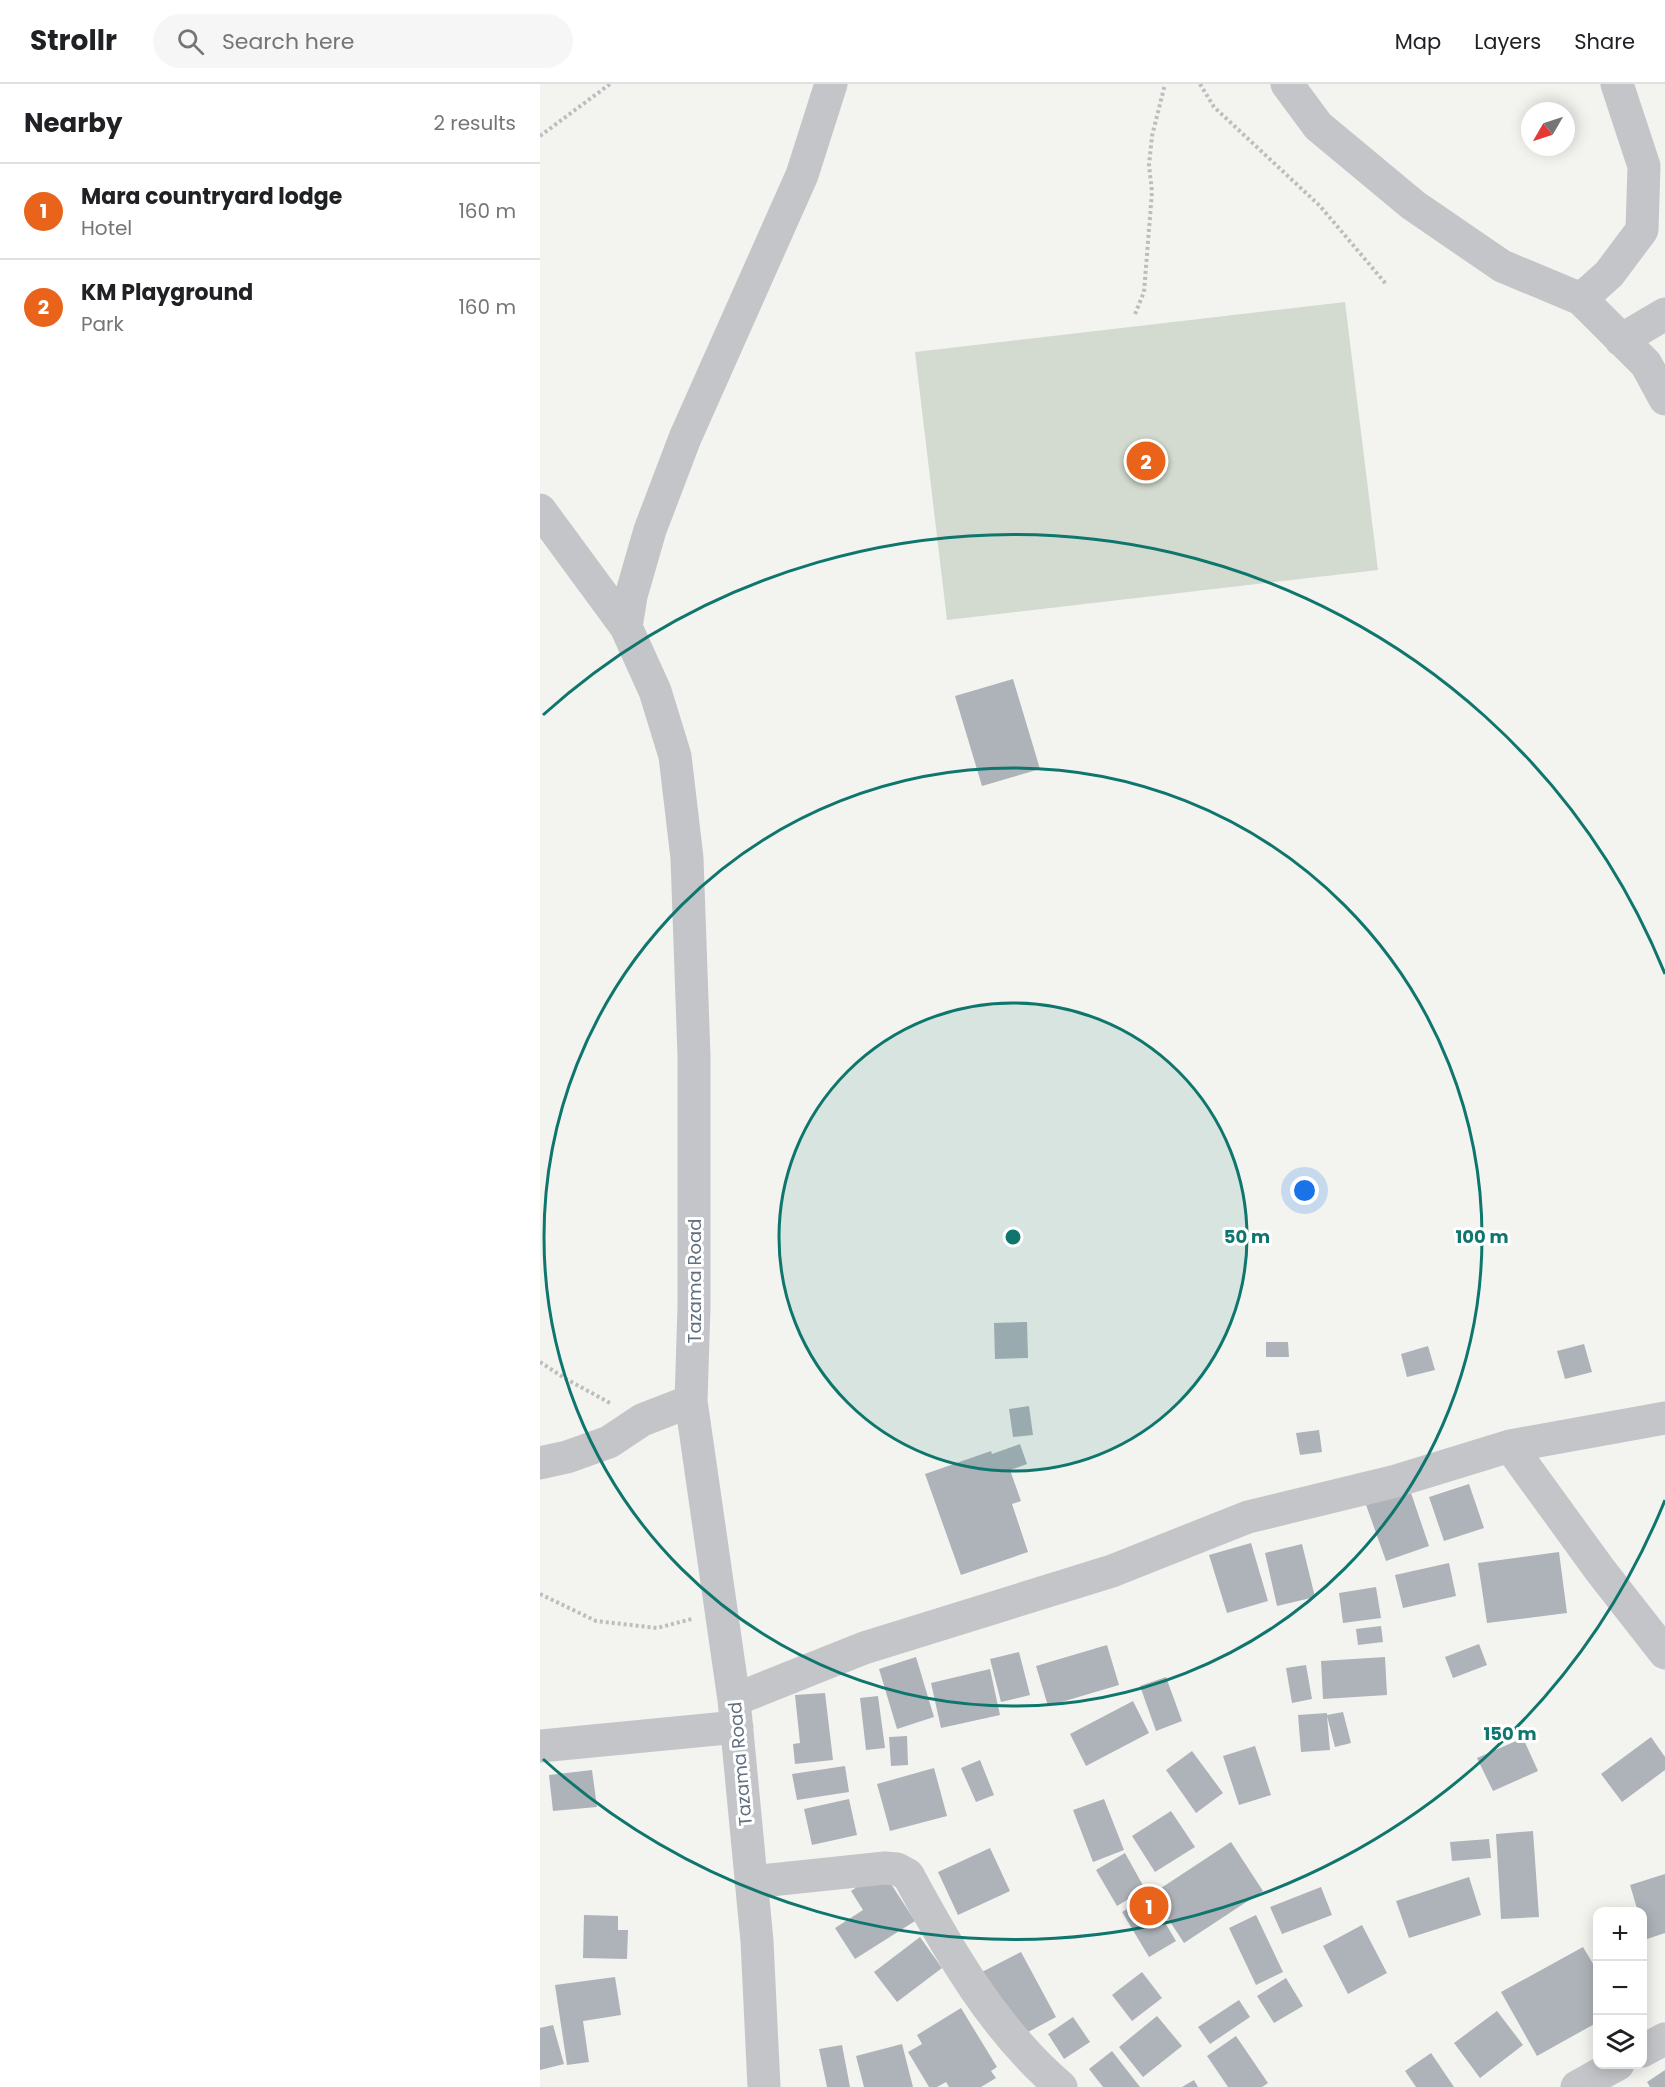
<!DOCTYPE html>
<html lang="en">
<head>
<meta charset="utf-8">
<style>
  body { margin:0; font-family:Poppins,sans-serif; background:#f6f6f6; color:#202124 }
  .controls { position:absolute; right:18px; bottom:18px; display:grid; overflow:hidden; border-radius:12px; box-shadow:0 3px 15px #0003 }
  .controls button { width:54px; height:54px; display:grid; place-items:center; padding:0; border:0; border-bottom:2px solid #e0e0e0; background:#fff; color:#202124; font:30px sans-serif }
  .compass { position:absolute; left:981px; top:18px; width:54px; height:54px; border-radius:50%; background:#fff; box-shadow:0 3px 15px #0003; rotate:231deg }
  .you { position:absolute; left:765px; top:1107px; width:21px; height:21px; margin:-15px; border:4px solid #fff; border-radius:50%; background:#1a73e8; box-shadow:0 0 0 9px #1a73e833 }
  .badge { display:grid; place-items:center; width:39px; height:39px; border-radius:50%; background:#e9641a; color:#fff; font-size:20px; font-weight:700 }
  .pin { position:absolute; translate:-50% -50%; border:3px solid #fff; box-shadow:0 2px 6px #0006 }
  .list { margin:0; padding:0; list-style:none }
  h2 { display:flex; justify-content:space-between; align-items:center; height:78px; margin:0; padding:0 24px; font-size:26px }
  h2 small { font-size:20px; font-weight:400; color:#757577 }
  .list li { display:grid; grid-template-columns:39px 1fr auto; gap:18px; align-items:center; box-sizing:border-box; height:96px; padding:0 24px; border-top:2px solid #e0e0e0 }
  .list b { display:block; font-size:22px; white-space:nowrap }
  .list p { margin:0; font-size:20px; white-space:nowrap; color:#757577 }
  .list em { font-size:20px; font-style:normal; color:#757577 }
  .icon { flex:none; width:33px; height:33px; fill:none; stroke:currentColor; stroke-width:2; stroke-linecap:round; stroke-linejoin:round }
  .map { position:relative; flex:none; width:1125px; height:2003px; overflow:hidden }
  header { display:flex; align-items:center; gap:36px; box-sizing:border-box; height:84px; padding:0 30px; background:#fff; border-bottom:2px solid #e0e0e0 }
  header strong { font-size:28px }
  nav { display:flex; gap:33px; margin-inline-start:auto; font-size:21px }
  .search { width:420px; height:54px; background:#f6f6f6; display:flex; align-items:center; gap:15px; box-sizing:border-box; padding:0 21px; border-radius:33px; color:#757577; font-size:22px }
  main { display:flex }
  aside { flex:1; background:#fff }
  .map>svg:first-child { display:block }
  .green { fill:#d3dbd0 }
  .building { fill:#aeb3b9 }
  .lines { fill:none; stroke-linecap:round; stroke-linejoin:round }
  .path { stroke:#bcbdbf; stroke-width:4; stroke-dasharray:3 3; stroke-linecap:butt }
  .minor { stroke:#c3c5c9; stroke-width:33 }
  .ring { fill:none; stroke:#0f766e; stroke-width:3 }
  .labels { text-anchor:middle; dominant-baseline:central; stroke-width:6; stroke-linejoin:round; paint-order:stroke }
  .street-label { font-size:18px; fill:#616f81; stroke:#fff }
  .centre { fill:#0f766e; stroke:#fff; stroke-width:3 }
  .ring-label { font-size:18px; text-anchor:middle; font-weight:bold; fill:#0f766e; stroke:#fff; stroke-width:6; stroke-linejoin:round; paint-order:stroke }
</style>
</head>
<body>
<header>
<strong>Strollr</strong>
<div class="search"><svg class="icon" aria-label="search" viewBox="0 0 24 24"><circle cx="10" cy="10" r="6"/><path d="M15 15l6 6"/></svg>Search here</div>
<nav><a>Map</a><a>Layers</a><a>Share</a></nav>
</header>
<main>
<aside>
<h2>Nearby<small>2 results</small></h2>
<ul class="list">
<li><span class="badge">1</span><div><b>Mara countryard lodge</b><p>Hotel</p></div><em>160 m</em></li>
<li><span class="badge">2</span><div><b>KM Playground</b><p>Park</p></div><em>160 m</em></li>
</ul>
</aside>
<div class="map">
<svg width="1125" height="2003" viewBox="0 0 1125 2003">
  <rect width="100%" height="100%" fill="#f3f4ef"/>
  <!-- green -->
  <path class="green" d="M805,218L838,486L407,536L375,268Z"/>
  <!-- building -->
  <path class="building" d="M473,595L500,685L442,702L415,612Z
    M487,1238L488,1274L455,1275L454,1239Z
    M726,1258H748L749,1273H726Z
    M1044,1260L1052,1288L1025,1295L1017,1267Z
    M888,1262L895,1286L867,1293L861,1270Z
    M489,1322L493,1351L473,1353L469,1325Z
    M779,1346L782,1368L760,1371L756,1349Z
    M480,1360L487,1380L470,1386L481,1417L472,1420L488,1468L421,1491L385,1390L451,1367L452,1370Z
    M929,1400L944,1444L904,1457L889,1413Z
    M869,1403L889,1462L846,1477L825,1418Z
    M711,1459L728,1517L687,1529L669,1471Z
    M762,1460L775,1513L737,1522L725,1469Z
    M1019,1468L1027,1529L947,1539L938,1479Z
    M909,1479L916,1512L863,1524L855,1491Z
    M836,1503L841,1534L803,1539L799,1509Z
    M841,1542L843,1558L818,1561L816,1545Z
    M939,1560L947,1581L913,1594L905,1573Z
    M567,1561L579,1601L508,1622L496,1582Z
    M479,1568L490,1611L461,1618L450,1575Z
    M376,1573L394,1633L357,1645L339,1585Z
    M845,1573L847,1611L783,1615L781,1577Z
    M766,1581L772,1615L752,1619L746,1584Z
    M450,1585L460,1631L401,1644L391,1599Z
    M626,1593L642,1637L616,1647L600,1602Z
    M285,1609L293,1676L255,1680L253,1660L260,1659L255,1611Z
    M338,1612L345,1664L326,1666L320,1614Z
    M593,1617L609,1649L546,1682L530,1650Z
    M803,1628L811,1659L795,1663L787,1632L790,1666L761,1668L758,1631L787,1629V1631Z
    M367,1652L368,1681L351,1682L349,1653Z
    M1111,1653L1125,1673V1686L1082,1718L1061,1690Z
    M983,1654L998,1687L953,1707L937,1674Z
    M715,1662L731,1711L699,1721L683,1672Z
    M652,1667L683,1709L656,1729L626,1686Z
    M440,1676L454,1711L436,1718L421,1684Z
    M305,1682L309,1708L257,1716L252,1690Z
    M394,1684L407,1732L350,1747L337,1700Z
    M52,1686L57,1723L13,1727L9,1691Z
    M309,1715L317,1751L272,1761L264,1725Z
    M564,1715L584,1766L553,1778L533,1726Z
    M631,1727L655,1763L615,1788L592,1752Z
    M993,1747L999,1833L961,1835L956,1750Z
    M949,1755L951,1774L912,1777L910,1758Z
    M691,1758L723,1807L644,1859L612,1810Z
    M450,1764L470,1807L418,1831L398,1788Z
    M585,1769L605,1805L577,1822L556,1786Z
    M342,1786L375,1837L315,1875L295,1844L323,1826L311,1807Z
    M1125,1790V1849L1107,1855L1102,1841V1828H1098L1090,1801Z
    M929,1793L941,1831L869,1854L856,1817Z
    M781,1803L792,1831L742,1850L730,1823Z
    M609,1812L636,1857L609,1873L582,1828Z
    M44,1831L78,1832V1846H88L87,1875L43,1874Z
    M716,1831L743,1888L716,1901L689,1844Z
    M822,1841L847,1889L808,1910L783,1862Z
    M380,1853L402,1884L357,1918L334,1888Z
    M1043,1863L1058,1888V1938L997,1972L961,1908Z
    M481,1868L516,1933L477,1954L442,1888Z
    M602,1888L622,1914L592,1937L572,1911Z
    M75,1893L81,1931L43,1937L49,1978L27,1981L15,1901Z
    M746,1894L763,1922L734,1939L717,1912Z
    M699,1916L710,1933L670,1960L658,1943Z
    M421,1924L457,1983L451,1987L456,1994L441,2003H409L406,1998L397,2003H389L368,1968L382,1960L377,1951Z
    M957,1927L983,1961L940,1994L914,1959Z
    M617,1932L642,1962L603,1993L579,1963Z
    M533,1933L550,1958L524,1975L508,1950Z
    M13,1941L24,1980L0,1986V1944Z
    M696,1952L728,1999L722,2003H688L667,1972Z
    M362,1960L373,2003H324L316,1972Z
    M302,1961L310,2003H287L279,1965Z
    M572,1967L600,2003H563L549,1985Z
    M891,1969L914,2003H876L865,1987Z
    M1125,1986V2003H1110L1107,1998Z
    M654,1996L658,2003H642Z"/>
  <g class="lines">
    <!-- path -->
    <path class="path" d="M660,0L674,23L780,122L846,200
      M0,52L70,0
      M595,230L604,208L612,108L609,81L612,52L625,0
      M0,1278L26,1295L70,1319
      M0,1510L56,1537L117,1544L152,1535"/>
    <!-- minor -->
    <path class="minor" d="M747,0L778,42L873,121L962,182L1041,215L1106,280L1125,315
      M1041,215L1069,190L1102,146L1104,82L1077,0
      M1081,256L1125,230
      M0,426L86,543L115,607L135,672L147,774L154,972V1223L151,1317L194,1616L217,1857L224,2003
      M86,543L91,512L110,446L145,354L262,91L291,0
      M970,1362L1060,1486L1125,1569
      M0,1379L27,1373L69,1358L102,1336L151,1317
      M194,1616L324,1564L572,1487L708,1433L856,1397L970,1362L1125,1334
      M0,1662L197,1643
      M211,1798L345,1784L357,1785L368,1791C409,1867 454,1946 521,2003
      M1102,1967L1125,1955
      M1037,2003L1078,1980"/>
  </g>
  <!-- distance rings -->
  <circle cx="473" cy="1153" r="234" fill="#0f766e" fill-opacity=".12"/>
  <g class="ring">
    <circle cx="473" cy="1153" r="234"/>
    <circle cx="473" cy="1153" r="469"/>
    <path d="M1125 1416A703 703 0 0 1 3 1675M3 631A703 703 0 0 1 1125 890"/>
  </g>
  <g class="labels">
    <!-- street labels -->
    <g class="street-label">
      <text transform="translate(154 1197) rotate(-90)">Tazama Road</text>
      <text transform="translate(200 1680) rotate(-95)">Tazama Road</text>
    </g>
  </g>
  <circle cx="473" cy="1153" r="9" class="centre"/>
  <g class="ring-label">
    <text x="707" y="1159">50 m</text>
    <text x="942" y="1159">100 m</text>
    <text x="970" y="1656">150 m</text>
  </g>
</svg>
<div class="controls">
<button>+</button>
<button>−</button>
<button><svg class="icon" aria-label="layers" viewBox="0 0 24 24"><path d="M12 4l9 5-9 5-9-5zM3 14l9 5 9-5"/></svg></button>
</div>
<svg class="compass" viewBox="-18 -18 36 36"><path d="M0-13l5 13h-10z" fill="#e53935"/><path d="M0 13l5-13h-10z" fill="#757577"/></svg>
<div class="you"></div>
<div class="pin badge" style="left:609px;top:1822px">1</div>
<div class="pin badge" style="left:606px;top:377px">2</div>
</div>
</main>
</body>
</html>
